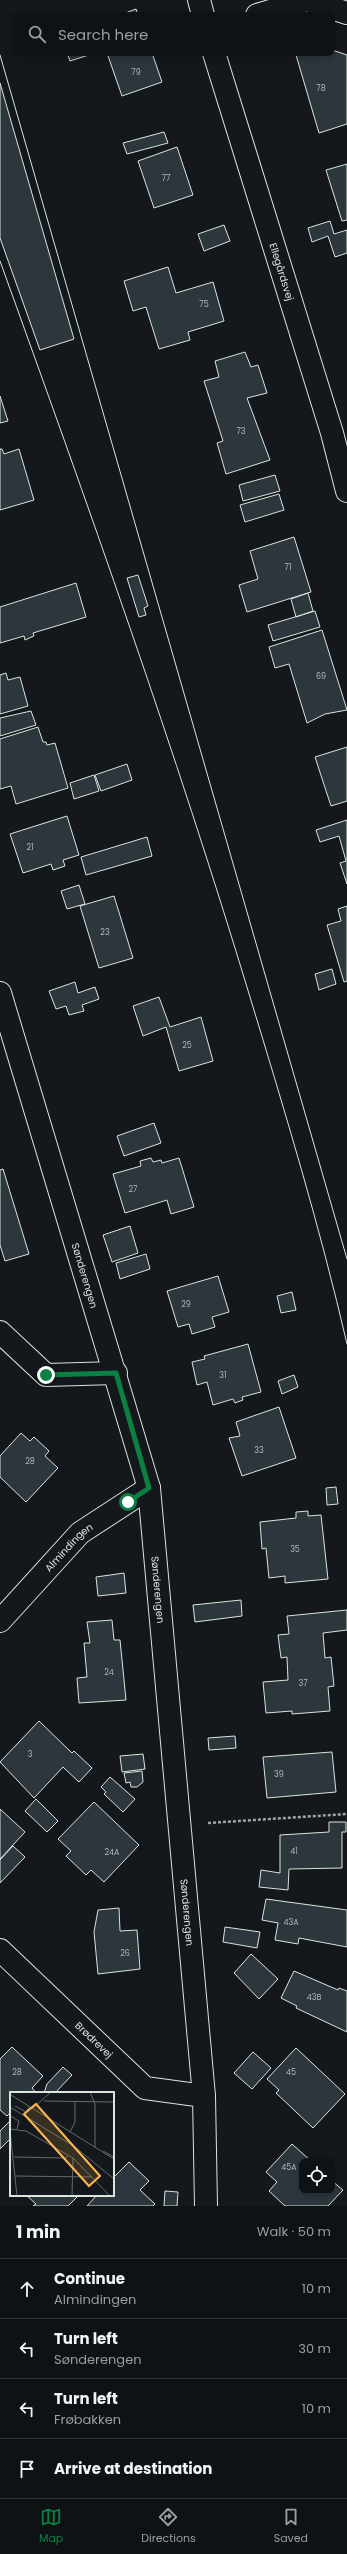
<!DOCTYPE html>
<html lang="en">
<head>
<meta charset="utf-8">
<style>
  body { margin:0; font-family:Poppins,sans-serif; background:#181b1e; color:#f1f3f6 }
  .controls { position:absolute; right:12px; bottom:12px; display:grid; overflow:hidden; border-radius:8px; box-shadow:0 2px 6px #0003 }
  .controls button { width:36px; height:36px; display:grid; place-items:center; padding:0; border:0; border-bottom:1px solid #2f3234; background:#0f1215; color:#f1f3f6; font:20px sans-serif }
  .stop { position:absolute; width:12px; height:12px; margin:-9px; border:3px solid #0b8043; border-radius:50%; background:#fff }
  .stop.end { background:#0b8043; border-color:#fff; box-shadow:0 1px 4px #0008 }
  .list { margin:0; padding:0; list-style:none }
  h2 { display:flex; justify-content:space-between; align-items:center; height:52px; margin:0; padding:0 16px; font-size:17px }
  h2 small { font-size:13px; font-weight:400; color:#9b9ea0 }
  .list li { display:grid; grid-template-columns:26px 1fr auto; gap:12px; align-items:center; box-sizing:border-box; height:60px; padding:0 16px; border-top:1px solid #2f3234 }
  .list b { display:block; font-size:15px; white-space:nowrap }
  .list p { margin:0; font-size:13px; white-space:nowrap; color:#9b9ea0 }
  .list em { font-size:13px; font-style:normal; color:#9b9ea0 }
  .icon { flex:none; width:22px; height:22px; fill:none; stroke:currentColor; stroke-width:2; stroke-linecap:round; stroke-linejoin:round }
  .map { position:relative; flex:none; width:347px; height:2206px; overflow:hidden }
  .search { position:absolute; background:#0f1215; box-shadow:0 2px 6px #0003; left:12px; right:12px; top:12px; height:44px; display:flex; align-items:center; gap:10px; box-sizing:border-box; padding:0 14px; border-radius:8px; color:#9b9ea0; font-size:15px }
  .sheet { height:292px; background:#0f1215 }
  nav { display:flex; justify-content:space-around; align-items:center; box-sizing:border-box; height:56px; border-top:1px solid #2f3234; background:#0f1215; font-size:11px; color:#9b9ea0 }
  nav a { display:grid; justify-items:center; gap:2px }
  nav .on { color:#0b8043 }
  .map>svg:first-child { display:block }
  .building { fill:#2c363c; stroke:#d8e6dc }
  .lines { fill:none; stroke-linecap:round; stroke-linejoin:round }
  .street-casing { stroke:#d8e6dc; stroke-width:24 }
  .secondary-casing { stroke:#d8e6dc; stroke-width:24 }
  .path { stroke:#9da8a2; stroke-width:2.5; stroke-dasharray:3 2; stroke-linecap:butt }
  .street { stroke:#14181c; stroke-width:22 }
  .secondary { stroke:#14181c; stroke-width:22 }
  .tram { stroke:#d8e6dc; stroke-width:1 }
  .route { stroke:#0b8043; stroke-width:5 }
  .labels { text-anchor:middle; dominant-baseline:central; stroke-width:3; stroke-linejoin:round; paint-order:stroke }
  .number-label { font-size:8px; fill:#adbab4 }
  .street-label { font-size:10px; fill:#d8e6dc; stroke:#14181c }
  .inset-road { fill:none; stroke:#626a69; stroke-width:1 }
  .view { fill:#ffb74d; fill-opacity:0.15; stroke:#ffb74d; stroke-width:2 }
  .inset-edge { fill:none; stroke:#d8e6dc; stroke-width:2 }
</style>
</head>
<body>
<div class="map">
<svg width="347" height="2206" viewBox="0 0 347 2206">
  <rect width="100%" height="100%" fill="#14181c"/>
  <!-- building -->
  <path class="building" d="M136,9L138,15H120Z
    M332,50L347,55V124L319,133L296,55L332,53Z
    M67,53H95L70,61Z
    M107,53H152L162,82L122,96Z
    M0,83L74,339L40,350L0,238Z
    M164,132L168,143L127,154L123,143Z
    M177,147L193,195L154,208L138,161Z
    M347,164V220L342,221L326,170Z
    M330,221L334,234L347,230V253L335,257L328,236L312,242L308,228Z
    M224,225L230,241L204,251L198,234Z
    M168,267L176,293L213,282L224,321L188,332L190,340L159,349L146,307L133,311L124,281Z
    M245,352L251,367L258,365L267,393L247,398L270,460L226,474L217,443L223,441L204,381L219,377L215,361Z
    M0,396L8,421L0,423Z
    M0,449H2L4,454L19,449L34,500L0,510Z
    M275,475L280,491L243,501L239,485Z
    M279,494L284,510L245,522L240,505Z
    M294,537L311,592L247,612L239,585L258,579L250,551Z
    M138,575L148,606L144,608L146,615L139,617L127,578Z
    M76,583L86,617L33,633L34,636L25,640L24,636L0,643V607Z
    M308,593L313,611L296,617L291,599Z
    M315,611L320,627L273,641L268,625Z
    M322,630L347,710L325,714L307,723L289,664L275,668L269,647Z
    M6,673L8,680L20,677L28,706L0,714V675Z
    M31,711L36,725L0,736V718Z
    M38,727L43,742H46L47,745L55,743L68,788L16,804L11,786L0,789V739Z
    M347,747V801L331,806L315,757Z
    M127,764L132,780L101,791L95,775Z
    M94,775L99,791L74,799L70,783Z
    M67,816L79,855L63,860L65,866L53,870L51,864L23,873L10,834Z
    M347,820V884L340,863L346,861L339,836L320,842L316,830Z
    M147,837L152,856L86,875L81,857Z
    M79,885L85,904L67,909L61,891Z
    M114,896L133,958L99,968L80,906Z
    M347,906V981L344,982L327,925L341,921L338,909Z
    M332,969L336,984L319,990L315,974Z
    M75,982L78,993L95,987L99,999L82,1005L84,1011L69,1015L66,1006L56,1009L49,991Z
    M159,997L170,1027L201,1017L213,1061L179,1071L166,1027L143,1036L133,1006Z
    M154,1123L161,1143L124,1156L117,1136Z
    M151,1158L153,1162L161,1160L162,1163L179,1158L194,1207L171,1214L167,1200L125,1213L113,1174L141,1166L140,1161Z
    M3,1169L29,1254L5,1261L0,1245V1170Z
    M130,1226L138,1253L112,1262L103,1235Z
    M146,1254L150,1269L120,1279L116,1263Z
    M218,1276L229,1312L212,1317L215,1327L192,1334L189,1324L178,1327L167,1291Z
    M292,1292L296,1310L281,1313L277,1296Z
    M248,1344L261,1392L242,1397L243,1400L235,1403L233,1399L213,1405L207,1382L197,1385L192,1362L205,1359L204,1356Z
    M294,1375L298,1387L282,1394L278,1381Z
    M279,1407L296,1458L242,1476L229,1438L240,1436L236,1422Z
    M21,1433L30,1441L34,1437L49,1451L45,1456L58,1468L26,1502L0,1477V1456Z
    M336,1487L338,1504L327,1505L326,1488Z
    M308,1511V1516L321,1515L328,1579L285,1583V1576L269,1578L266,1548L262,1549L260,1522L296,1518V1512Z
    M124,1573L126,1593L98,1596L96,1577Z
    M241,1600L242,1616L195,1622L193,1605Z
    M347,1610V1630L323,1633L325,1658L331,1657L334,1686L328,1687L330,1711L292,1714V1711L266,1713L263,1682L288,1680L287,1657L281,1658L278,1635L289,1634L287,1616Z
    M112,1620L114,1640H120L126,1700L79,1703L77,1678L87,1677L84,1643H90L87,1622Z
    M39,1721L72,1753L74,1751L92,1768L79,1782L63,1767L34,1798L0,1762Z
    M235,1736L236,1748L209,1750L208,1738Z
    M332,1752L336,1792L267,1798L263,1757Z
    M143,1754L145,1769L122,1772L120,1756Z
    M142,1771L143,1782L137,1787H131L130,1782L126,1783L124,1773Z
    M110,1777L135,1799L123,1812L104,1794L106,1792L101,1787Z
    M36,1799L58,1821L47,1832L25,1811Z
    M94,1802L139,1845L104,1882L91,1870L86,1875L66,1856L71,1851L58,1839Z
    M0,1809L25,1832L0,1859Z
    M329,1822H346V1832H342V1868L289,1869L288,1890L259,1887L261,1870L280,1873V1835L329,1832Z
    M13,1846L25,1857L0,1883V1860Z
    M266,1899L347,1910V1947L299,1938L298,1944L275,1940L278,1923L262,1920Z
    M119,1908L120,1931L137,1930L140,1969L98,1974L94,1932L98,1910Z
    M225,1927L260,1932L257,1948L223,1942Z
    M251,1954L278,1979L259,1999L234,1973Z
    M294,1971L338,1990L339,1988L347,1991V2032L296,2008L297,2006L281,1998Z
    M12,2047L43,2076L32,2088L36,2093H11V2112L7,2116L0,2110V2059Z
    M296,2048L345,2094L313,2128L276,2093L279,2090L267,2079Z
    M253,2052L271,2068L252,2089L234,2073Z
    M63,2067L72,2075L55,2093H44L47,2084Z
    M11,2120V2138L0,2149V2131Z
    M292,2144L311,2161H302V2191H332V2181L343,2190L328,2206H285L269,2191L277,2182L266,2172Z
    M129,2162L149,2181L140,2190L155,2204L153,2206H87L97,2195H113V2178Z
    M165,2191L178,2192L177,2206H164Z
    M26,2195H75L77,2197L68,2206H33L36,2204Z"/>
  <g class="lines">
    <!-- street casing -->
    <g class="street-casing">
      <g id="street">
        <path d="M307,0L347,13"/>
        <path d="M257,15L307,0"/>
        <path id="s1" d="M0,993L149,1488L204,2096L206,2206"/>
        <path d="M0,1332L46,1375L116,1373"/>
        <path id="s2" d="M0,1621L80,1533L149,1488"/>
        <path id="s3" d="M0,1950L145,2088L204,2096"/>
      </g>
    </g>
    <!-- secondary casing -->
    <g class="secondary-casing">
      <g id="secondary">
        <path d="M199,0L203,15"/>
        <path id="s4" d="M214,53L332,433L347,491"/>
      </g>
    </g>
    <!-- path -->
    <path class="path" d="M208,1823L347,1814"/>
    <!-- street -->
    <use href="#street" class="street"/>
    <!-- secondary -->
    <use href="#secondary" class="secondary"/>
    <!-- tram -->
    <path class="tram" d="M0,55L347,1259
      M0,261C88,505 175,749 250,997C285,1112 320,1227 347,1344"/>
  </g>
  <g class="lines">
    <!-- route -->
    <path class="route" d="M46,1375L116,1373L149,1488L128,1502"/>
  </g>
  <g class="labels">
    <!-- number labels -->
    <g class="number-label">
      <text x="136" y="72">79</text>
      <text x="321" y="88">78</text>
      <text x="166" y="178">77</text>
      <text x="204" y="304">75</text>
      <text x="241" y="431">73</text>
      <text x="288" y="567">71</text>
      <text x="321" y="676">69</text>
      <text x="30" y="847">21</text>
      <text x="105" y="932">23</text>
      <text x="187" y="1045">25</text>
      <text x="133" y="1189">27</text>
      <text x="186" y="1304">29</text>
      <text x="223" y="1375">31</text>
      <text x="259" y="1450">33</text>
      <text x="30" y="1461">28</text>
      <text x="295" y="1549">35</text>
      <text x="109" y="1672">24</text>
      <text x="303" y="1683">37</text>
      <text x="30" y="1754">3</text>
      <text x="279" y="1774">39</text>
      <text x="294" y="1851">41</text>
      <text x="112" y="1852">24A</text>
      <text x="291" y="1922">43A</text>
      <text x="125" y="1953">26</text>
      <text x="314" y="1997">43B</text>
      <text x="17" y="2072">28</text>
      <text x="291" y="2072">45</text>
      <text x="289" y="2167">45A</text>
    </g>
    <!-- street labels -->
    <g class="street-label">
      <text stroke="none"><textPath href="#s4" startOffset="229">Ellegårdsvej</textPath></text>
      <text stroke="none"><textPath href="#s1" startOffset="295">Sønderengen</textPath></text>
      <text stroke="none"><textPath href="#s2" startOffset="101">Almindingen</textPath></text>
      <text stroke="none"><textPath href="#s1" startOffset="619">Sønderengen</textPath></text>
      <text stroke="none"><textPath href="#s1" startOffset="943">Sønderengen</textPath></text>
      <text stroke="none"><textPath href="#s3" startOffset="130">Brødrevej</textPath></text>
    </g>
  </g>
  <!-- overview -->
  <g transform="translate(10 2092)">
    <rect width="104" height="104" fill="#14181c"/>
    <path class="inset-road" d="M80,0L85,12V55M1,3L104,67M34,9L104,10M5,14L16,20L19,15M0,15L65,55L104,87M22,17L41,0M0,24L9,29L7,37M0,37L16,39L63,66L100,104M0,39L7,104M60,40L65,30V10M93,59L104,65M4,65L56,66L58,64M5,84L82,85M62,104L63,66"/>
    <path class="view" d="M26,12L90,84L79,94L14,22Z"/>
    <rect width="104" height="104" class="inset-edge"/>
  </g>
</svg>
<div class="controls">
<button><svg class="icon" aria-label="locate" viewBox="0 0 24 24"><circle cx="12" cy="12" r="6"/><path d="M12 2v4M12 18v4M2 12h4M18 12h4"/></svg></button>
</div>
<div class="stop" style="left:128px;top:1502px"></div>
<div class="stop end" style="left:46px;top:1375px"></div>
<div class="search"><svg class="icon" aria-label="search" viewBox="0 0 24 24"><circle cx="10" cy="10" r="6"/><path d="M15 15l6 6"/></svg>Search here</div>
</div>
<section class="sheet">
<h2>1 min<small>Walk · 50 m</small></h2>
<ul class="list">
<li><svg class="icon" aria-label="ahead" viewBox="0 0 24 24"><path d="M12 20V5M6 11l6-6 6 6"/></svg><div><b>Continue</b><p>Almindingen</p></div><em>10 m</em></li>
<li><svg class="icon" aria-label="left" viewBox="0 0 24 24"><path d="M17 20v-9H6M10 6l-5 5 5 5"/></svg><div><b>Turn left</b><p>Sønderengen</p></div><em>30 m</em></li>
<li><svg class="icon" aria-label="left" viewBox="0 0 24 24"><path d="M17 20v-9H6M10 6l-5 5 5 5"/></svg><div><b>Turn left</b><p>Frøbakken</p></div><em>10 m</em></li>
<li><svg class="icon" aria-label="arrive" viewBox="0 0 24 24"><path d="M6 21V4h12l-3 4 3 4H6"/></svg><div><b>Arrive at destination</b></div></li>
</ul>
</section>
<nav>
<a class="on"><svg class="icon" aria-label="map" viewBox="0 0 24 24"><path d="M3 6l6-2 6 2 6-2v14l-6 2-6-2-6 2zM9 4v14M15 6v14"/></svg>Map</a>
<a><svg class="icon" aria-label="directions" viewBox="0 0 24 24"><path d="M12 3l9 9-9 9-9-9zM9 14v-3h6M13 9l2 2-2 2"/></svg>Directions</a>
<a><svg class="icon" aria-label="saved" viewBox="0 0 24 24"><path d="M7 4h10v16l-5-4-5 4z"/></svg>Saved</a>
</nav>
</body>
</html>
